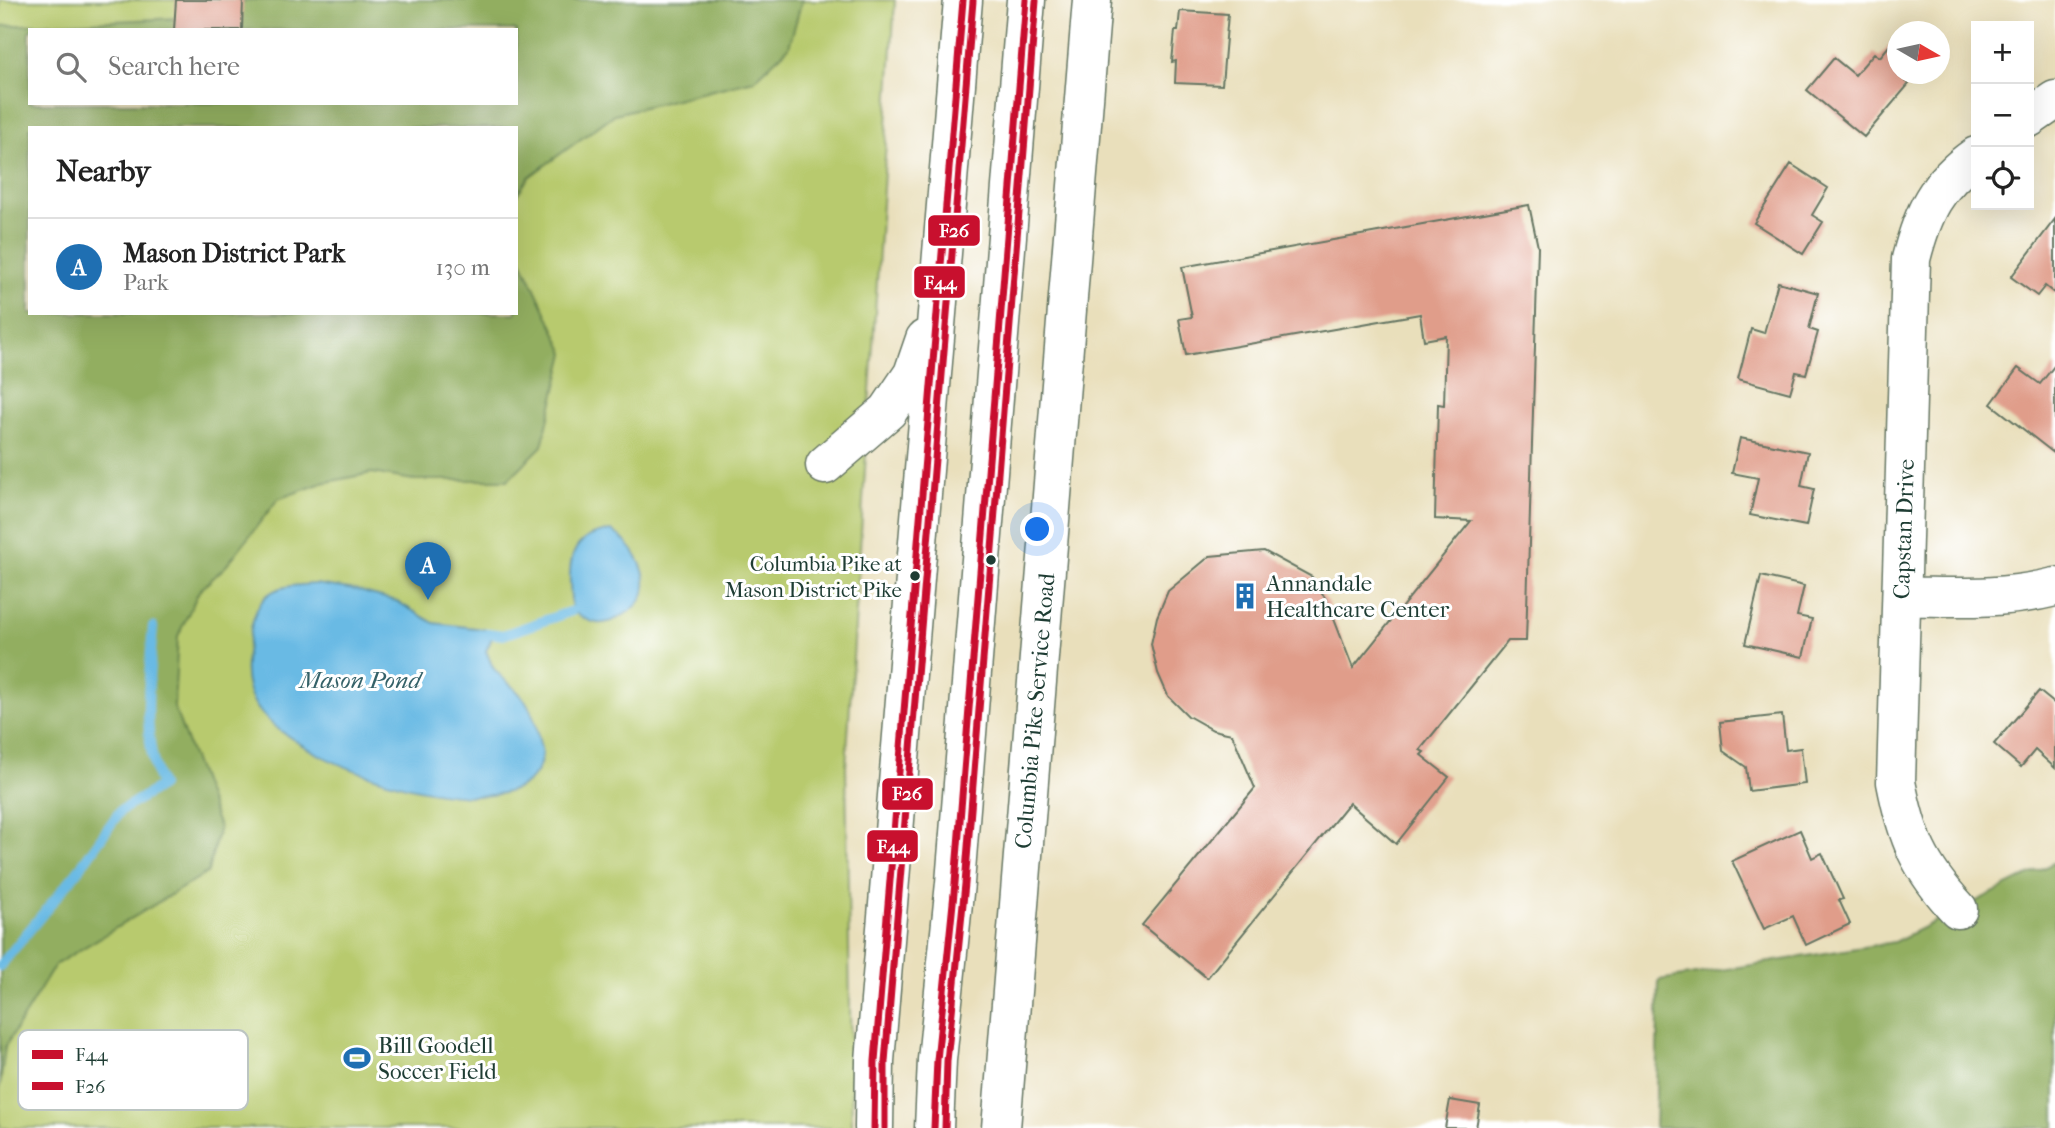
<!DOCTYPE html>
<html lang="en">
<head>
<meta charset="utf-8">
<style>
  body { margin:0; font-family:"IM FELL French Canon",serif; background:#f6f6f6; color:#222 }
  .controls { position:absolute; right:21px; top:21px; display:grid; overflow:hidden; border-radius:0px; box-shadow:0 7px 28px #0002 }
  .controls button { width:63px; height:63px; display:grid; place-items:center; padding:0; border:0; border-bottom:2px solid #e0e0e0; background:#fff; color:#222; font:35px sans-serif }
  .compass { position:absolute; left:1887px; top:21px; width:63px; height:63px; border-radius:50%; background:#fff; box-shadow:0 7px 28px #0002; rotate:99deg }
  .you { position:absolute; left:1038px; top:530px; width:24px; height:24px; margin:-18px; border:5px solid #fff; border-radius:50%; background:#1a73e8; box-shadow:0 0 0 10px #1a73e833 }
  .badge { display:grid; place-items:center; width:46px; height:46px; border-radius:50%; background:#1f6fb2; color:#fff; font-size:23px; font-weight:700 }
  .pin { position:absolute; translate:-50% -58px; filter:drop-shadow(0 2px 4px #0008) }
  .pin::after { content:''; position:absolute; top:37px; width:24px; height:21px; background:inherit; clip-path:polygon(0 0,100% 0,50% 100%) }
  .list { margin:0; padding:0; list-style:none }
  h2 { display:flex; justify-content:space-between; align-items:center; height:91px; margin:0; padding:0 28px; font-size:30px }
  h2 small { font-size:23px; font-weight:400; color:#767676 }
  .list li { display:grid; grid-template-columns:46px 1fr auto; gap:21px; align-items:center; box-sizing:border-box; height:98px; padding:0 28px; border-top:2px solid #e0e0e0 }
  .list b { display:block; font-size:26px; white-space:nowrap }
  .list p { margin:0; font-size:23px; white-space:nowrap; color:#767676 }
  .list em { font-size:23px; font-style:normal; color:#767676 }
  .icon { flex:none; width:38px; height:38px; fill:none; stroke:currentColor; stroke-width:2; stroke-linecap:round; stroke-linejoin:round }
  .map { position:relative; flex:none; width:2055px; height:1128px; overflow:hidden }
  .search { position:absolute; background:#fff; box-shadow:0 7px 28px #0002; left:28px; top:28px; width:490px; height:77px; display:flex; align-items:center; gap:18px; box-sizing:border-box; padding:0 24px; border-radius:0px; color:#767676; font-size:26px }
  .panel { position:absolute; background:#fff; box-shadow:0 7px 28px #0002; left:28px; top:126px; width:490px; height:189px; border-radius:0px }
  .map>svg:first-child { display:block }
  .green { fill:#b8ca6e; stroke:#6c8451; stroke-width:2; fill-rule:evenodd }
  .forest { fill:#92ae61; stroke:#58764a; stroke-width:2; fill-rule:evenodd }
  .water { fill:#69bae4; stroke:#447c8c; stroke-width:2 }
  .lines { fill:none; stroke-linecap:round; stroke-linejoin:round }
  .stream { stroke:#69bae4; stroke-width:10 }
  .building { fill:#e09d8a }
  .minor-casing { stroke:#667663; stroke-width:41 }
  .major-casing { stroke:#667663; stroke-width:41 }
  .minor { stroke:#fff; stroke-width:38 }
  .major { stroke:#fff; stroke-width:38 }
  .bus-1-casing { stroke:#fff; stroke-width:12 }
  .bus-2-casing { stroke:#fff; stroke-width:12 }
  .bus-1 { stroke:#c8102e; stroke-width:7 }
  .bus-2 { stroke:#c8102e; stroke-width:7 }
  .bus-dot { fill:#1f3d34; stroke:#fff; stroke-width:2.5 }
  .labels { text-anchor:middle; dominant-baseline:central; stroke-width:6; stroke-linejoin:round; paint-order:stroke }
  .bus-label { font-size:21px; fill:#1f3d34; stroke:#fff; text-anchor:end }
  .street-label { font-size:23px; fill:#1f3d34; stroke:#fff }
  .poi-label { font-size:23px; fill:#1f3d34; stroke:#fff; text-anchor:start }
  .water-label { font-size:24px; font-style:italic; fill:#356269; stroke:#fff }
  .key { fill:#fff; stroke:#bcc5c2; stroke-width:2 }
  .key-label { font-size:19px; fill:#1f3d34 }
  .line-badge { stroke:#fff; stroke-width:2.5 }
  .badge-label { font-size:19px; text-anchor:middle; font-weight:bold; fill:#fff }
</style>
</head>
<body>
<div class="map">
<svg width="2055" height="1128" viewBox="0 0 2055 1128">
  <rect width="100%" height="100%" fill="#fff"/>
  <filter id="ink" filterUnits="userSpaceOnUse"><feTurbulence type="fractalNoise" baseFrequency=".0143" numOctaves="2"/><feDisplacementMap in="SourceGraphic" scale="14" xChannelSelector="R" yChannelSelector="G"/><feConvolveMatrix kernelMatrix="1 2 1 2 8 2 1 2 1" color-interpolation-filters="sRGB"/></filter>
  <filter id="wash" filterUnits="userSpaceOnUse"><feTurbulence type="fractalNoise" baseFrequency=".00686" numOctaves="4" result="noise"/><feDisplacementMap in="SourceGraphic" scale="28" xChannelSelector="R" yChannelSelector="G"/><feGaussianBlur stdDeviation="1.57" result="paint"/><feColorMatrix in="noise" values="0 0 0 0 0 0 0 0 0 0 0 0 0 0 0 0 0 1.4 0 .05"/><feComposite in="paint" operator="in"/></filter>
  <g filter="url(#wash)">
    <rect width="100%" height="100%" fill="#e9dfbb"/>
    <!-- green -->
    <path class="green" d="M0,0H895L846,767L852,1128H0ZM30,30H516V103H30ZM30,128H516V313H30Z"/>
    <!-- forest -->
    <path class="forest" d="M248,0H802L789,47L754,80L615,114L529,177L516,196V128H30V313H516V248L565,353L542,446L508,480H413L372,473L322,483L278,499L226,566L199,591L178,636L174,707L219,827L208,872L55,965L5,1047L0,1086V26L205,17ZM30,30H516V103H30Z
      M2055,862V1128H1655L1659,980L1894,942Z"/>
    <!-- water -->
    <path class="water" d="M612,531C631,542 652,573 643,596C638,609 611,625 597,623C587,622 580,616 572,611C569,573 562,534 612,531Z
      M316,584L356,590L396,601L434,623L484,629L492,638L486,651C489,657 491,665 495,670C505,682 521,691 528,705C534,715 537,728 539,740C540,745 542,751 542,755C531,835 359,777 318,754C297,743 269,726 256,706C240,682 246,655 251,629C259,587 279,586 316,584Z"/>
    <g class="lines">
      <!-- stream -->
      <path class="stream" d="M488,633L503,635L572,611
        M0,966L77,872L120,811L161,786C141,737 149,678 153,627"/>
    </g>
    <g id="blocks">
      <!-- building -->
      <path class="building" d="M176,0H243L242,30H174Z
        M1180,11L1228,14L1222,85L1175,83L1176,61L1172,62L1175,31H1178Z
        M1898,35V75L1909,84L1864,137L1807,90L1834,58L1855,75L1874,53L1880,57Z
        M1791,164L1828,188L1812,215L1823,222L1803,254L1754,223Z
        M1529,205L1538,247L1526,641H1508L1420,750L1424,752L1421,755L1449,777L1396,844L1349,803L1207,978L1142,925L1255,788L1232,734L1213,730L1188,716L1168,696L1158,673L1151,644L1157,617L1168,591L1210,556L1264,551L1312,577L1327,601L1353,668L1471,521L1435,519L1438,404L1444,405L1446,336L1424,340L1420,314L1186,355L1179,319L1192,317L1182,267Z
        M2055,219V294L2045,286L2037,296L2011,277Z
        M1778,282L1818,293L1809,329L1818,332L1806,374L1796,372L1790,393L1738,379L1751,329L1764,333Z
        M2055,365V454L1991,404L2018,368L2040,384Z
        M1740,438L1808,452L1801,486L1814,489L1806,526L1750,515L1758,478L1732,473Z
        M1761,576L1804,586L1797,616L1812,619L1803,657L1745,644Z
        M2039,691L2055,704V768L2035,750L2021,767L1994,744Z
        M1782,715L1786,750L1801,748L1805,784L1749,791L1746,767L1723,751L1720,722Z
        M1800,830L1812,858L1822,853L1843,899L1839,900L1850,924L1806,945L1793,916L1764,929L1732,861Z
        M1450,1100L1480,1105L1476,1128H1445Z"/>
    </g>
  </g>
  <g filter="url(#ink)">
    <use href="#blocks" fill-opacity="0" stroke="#667663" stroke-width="2"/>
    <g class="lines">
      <!-- minor casing -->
      <g class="minor-casing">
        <path id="minor" d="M2029,118L2055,100
          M1902,596C1954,597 2004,600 2055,587
          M1958,909C1919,867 1907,838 1896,782L1911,259C1923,212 1936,184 1976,156
          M1001,1128L1092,0"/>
      </g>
      <!-- major casing -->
      <g class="major-casing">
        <path id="major" d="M825,465L888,411L913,374L925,339
          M874,1128L875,1061L963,0
          M934,1128L937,1060L955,883L1026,0"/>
      </g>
      <!-- minor -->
      <use href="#minor" class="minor"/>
      <!-- major -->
      <use href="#major" class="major"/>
      <!-- bus-1 casing -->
      <g class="bus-1-casing">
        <path id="bus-1" d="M874,1128L875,1061L963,0
          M934,1128L937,1060L955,883L1026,0"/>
      </g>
      <!-- bus-2 casing -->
      <g class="bus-2-casing">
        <path id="bus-2" d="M885,1128V1062L973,1
          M945,1128L947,1061L965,884L1036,1"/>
      </g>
      <!-- bus-1 -->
      <use href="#bus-1" class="bus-1"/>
      <!-- bus-2 -->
      <use href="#bus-2" class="bus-2"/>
    </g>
  </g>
  <!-- icons -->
  <defs>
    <g id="building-bare" transform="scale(2.1)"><path d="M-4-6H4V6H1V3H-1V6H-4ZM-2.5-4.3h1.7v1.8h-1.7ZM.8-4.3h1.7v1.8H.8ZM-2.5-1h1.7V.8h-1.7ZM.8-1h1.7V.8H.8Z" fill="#1f6fb2" stroke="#fff" stroke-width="2.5" paint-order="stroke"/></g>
    <g id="stadium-bare" transform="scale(2.1)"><path d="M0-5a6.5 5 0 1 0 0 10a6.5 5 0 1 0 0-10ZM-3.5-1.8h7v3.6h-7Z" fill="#1f6fb2" stroke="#fff" stroke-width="2.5" paint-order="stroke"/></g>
  </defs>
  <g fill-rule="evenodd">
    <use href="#building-bare" x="1245" y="596"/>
    <use href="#stadium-bare" x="357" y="1058"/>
  </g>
  <!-- markers -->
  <g class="bus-dot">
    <circle cx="991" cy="560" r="6"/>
    <circle cx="915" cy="576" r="6"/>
  </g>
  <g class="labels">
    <!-- bus labels -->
    <g class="bus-label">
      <text x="902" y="564">Columbia Pike at<tspan x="902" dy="26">Mason District Pike</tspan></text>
    </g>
    <!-- street labels -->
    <g class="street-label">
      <text transform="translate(1904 529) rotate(-88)">Capstan Drive</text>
      <text transform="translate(1035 711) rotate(-85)">Columbia Pike Service Road</text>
    </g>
    <!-- poi labels -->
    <g class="poi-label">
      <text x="1266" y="583">Annandale<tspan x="1266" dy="26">Healthcare Center</tspan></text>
      <text x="378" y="1045">Bill Goodell<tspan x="378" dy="26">Soccer Field</tspan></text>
    </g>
    <!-- water labels -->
    <g class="water-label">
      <text x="360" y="680">Mason Pond</text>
    </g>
  </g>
  <!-- legend -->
  <rect x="18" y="1030" width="230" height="80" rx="10" class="key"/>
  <rect x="32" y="1050" width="31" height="9" fill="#c8102e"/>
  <rect x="32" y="1082" width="31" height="8" fill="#c8102e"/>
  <g class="key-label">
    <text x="75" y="1061">F44</text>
    <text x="75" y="1093">F26</text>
  </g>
  <g class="line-badge">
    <rect x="927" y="214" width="54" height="33" rx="7" fill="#c8102e"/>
    <rect x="913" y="265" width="53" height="34" rx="7" fill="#c8102e"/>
    <rect x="881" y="777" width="53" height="34" rx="7" fill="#c8102e"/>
    <rect x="866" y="829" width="53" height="34" rx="7" fill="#c8102e"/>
  </g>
  <g class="badge-label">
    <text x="954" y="237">F26</text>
    <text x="940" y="289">F44</text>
    <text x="907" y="800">F26</text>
    <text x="893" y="853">F44</text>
  </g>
</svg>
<div class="controls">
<button>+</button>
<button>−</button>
<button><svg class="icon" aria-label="locate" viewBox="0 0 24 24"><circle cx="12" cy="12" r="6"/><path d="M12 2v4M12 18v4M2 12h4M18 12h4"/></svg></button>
</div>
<svg class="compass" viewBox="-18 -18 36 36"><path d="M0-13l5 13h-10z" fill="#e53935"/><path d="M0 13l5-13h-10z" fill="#767676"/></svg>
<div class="you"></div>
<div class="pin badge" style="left:428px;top:600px">A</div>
<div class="search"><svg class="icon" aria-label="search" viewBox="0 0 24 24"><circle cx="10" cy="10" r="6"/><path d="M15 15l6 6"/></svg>Search here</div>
<section class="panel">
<h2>Nearby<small></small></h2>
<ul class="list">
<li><span class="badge">A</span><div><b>Mason District Park</b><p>Park</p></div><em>130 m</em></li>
</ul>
</section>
</div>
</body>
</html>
